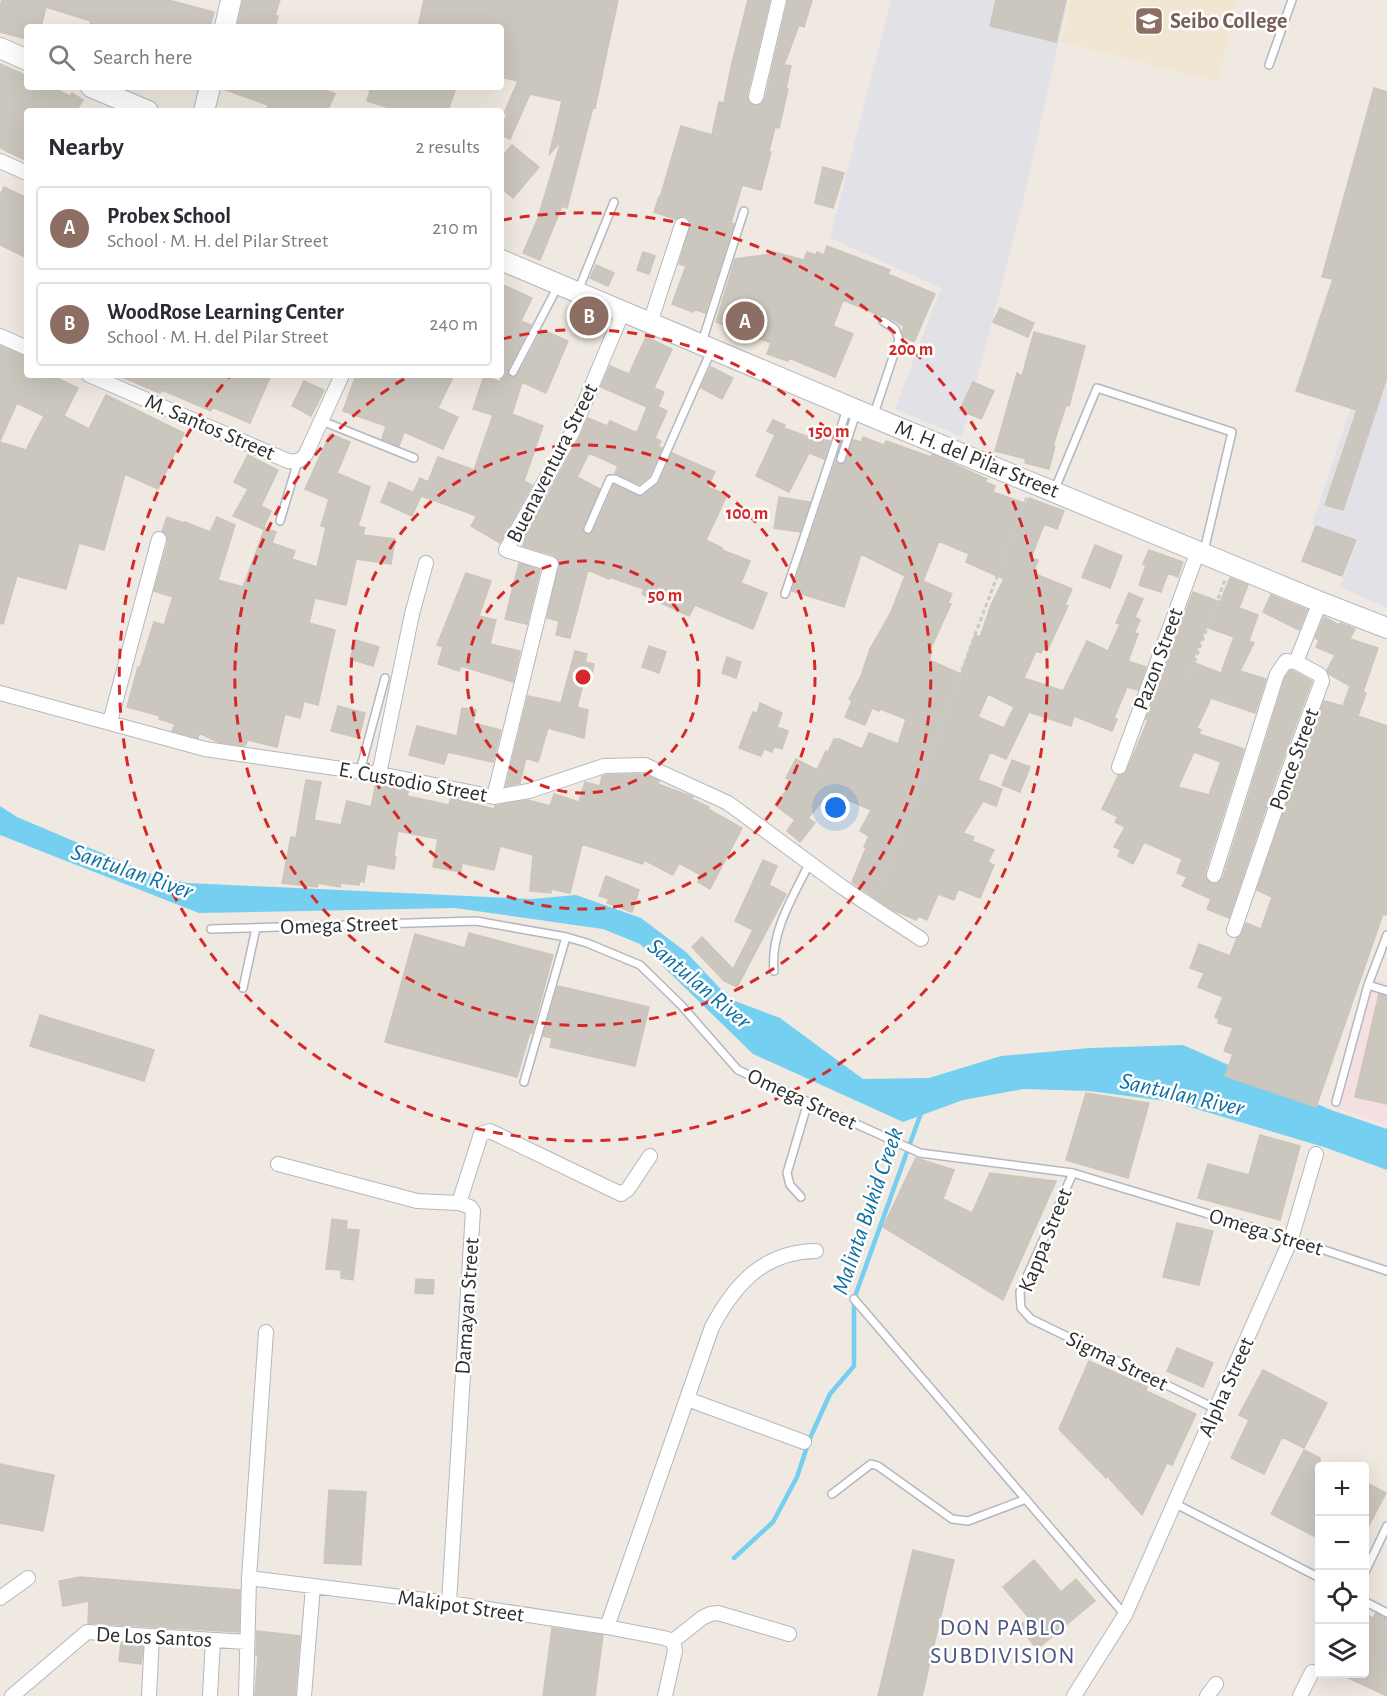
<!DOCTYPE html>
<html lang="en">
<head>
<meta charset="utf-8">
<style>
  body { margin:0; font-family:"Alegreya Sans",sans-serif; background:#f2f2f3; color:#2b2b33 }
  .controls { position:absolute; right:18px; bottom:18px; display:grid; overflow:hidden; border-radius:6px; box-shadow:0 6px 24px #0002 }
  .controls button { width:54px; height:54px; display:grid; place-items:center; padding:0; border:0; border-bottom:2px solid #e1e1e2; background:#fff; color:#2b2b33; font:30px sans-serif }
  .you { position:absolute; left:836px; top:808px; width:21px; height:21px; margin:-15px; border:4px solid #fff; border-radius:50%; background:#1a73e8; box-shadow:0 0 0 9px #1a73e833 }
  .badge { display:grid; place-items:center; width:39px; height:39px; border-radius:50%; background:#0f766e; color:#fff; font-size:20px; font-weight:700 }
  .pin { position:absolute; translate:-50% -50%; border:3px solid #fff; box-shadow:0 2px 6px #0006 }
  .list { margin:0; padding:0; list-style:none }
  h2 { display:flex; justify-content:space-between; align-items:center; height:78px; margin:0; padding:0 24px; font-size:26px }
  h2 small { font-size:20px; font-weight:400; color:#7c7c81 }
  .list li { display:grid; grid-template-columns:39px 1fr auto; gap:18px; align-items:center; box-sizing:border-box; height:84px; margin:0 12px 12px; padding:0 12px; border:2px solid #e1e1e2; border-radius:6px }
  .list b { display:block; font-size:22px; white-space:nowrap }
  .list p { margin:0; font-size:20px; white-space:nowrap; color:#7c7c81 }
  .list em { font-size:20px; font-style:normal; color:#7c7c81 }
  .icon { flex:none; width:33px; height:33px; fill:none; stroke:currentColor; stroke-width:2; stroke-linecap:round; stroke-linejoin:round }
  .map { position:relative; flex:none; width:1387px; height:1696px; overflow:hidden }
  .search { position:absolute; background:#fff; box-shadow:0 6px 24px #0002; left:24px; top:24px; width:480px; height:66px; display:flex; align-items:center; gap:15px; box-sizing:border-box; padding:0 21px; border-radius:6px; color:#7c7c81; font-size:22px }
  .panel { position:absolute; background:#fff; box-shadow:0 6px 24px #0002; left:24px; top:108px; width:480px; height:270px; border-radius:6px }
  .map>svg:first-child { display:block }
  .industrial { fill:#e3e1e8 }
  .education { fill:#f0e6d1 }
  .medical { fill:#f5dfe0 }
  .water { fill:#75cff0 }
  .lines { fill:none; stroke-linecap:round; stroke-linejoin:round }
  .stream { stroke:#75cff0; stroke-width:4.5 }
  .building { fill:#cbc7bf; stroke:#cbc5ba; stroke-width:1.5; fill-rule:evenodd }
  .lane-casing { stroke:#b4b7c1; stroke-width:10 }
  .street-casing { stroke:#b4b7c1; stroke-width:16 }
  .secondary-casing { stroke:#b4b7c1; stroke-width:22 }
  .path { stroke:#c9c9c9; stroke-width:3; stroke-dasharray:4.5 3; stroke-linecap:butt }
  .lane { stroke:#fff; stroke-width:7 }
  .street { stroke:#fff; stroke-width:14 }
  .secondary { stroke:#fff; stroke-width:20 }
  .ring { fill:none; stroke:#d62828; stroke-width:3; stroke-dasharray:10 8 }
  .labels { text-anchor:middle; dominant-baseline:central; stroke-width:5; stroke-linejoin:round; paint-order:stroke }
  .education-label { font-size:22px; font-weight:bold; fill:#785e54; stroke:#fff; text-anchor:start }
  .street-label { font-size:22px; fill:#2e2e2e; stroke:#fff }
  .water-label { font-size:24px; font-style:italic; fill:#0d6fa3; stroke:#fff }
  .neighbourhood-label { font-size:24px; letter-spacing:1.5px; fill:#4d5680; stroke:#fff }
  .centre { fill:#d62828; stroke:#fff; stroke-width:3 }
  .ring-label { font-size:18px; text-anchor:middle; font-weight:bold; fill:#d62828; stroke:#fff; stroke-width:5; stroke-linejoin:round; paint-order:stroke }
</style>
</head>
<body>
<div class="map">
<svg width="1387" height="1696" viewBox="0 0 1387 1696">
  <rect width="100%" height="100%" fill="#efe9e1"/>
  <!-- industrial -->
  <path class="industrial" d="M891,0H1068L1022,206L962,437L895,409L941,288L830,238Z
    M1387,301V608L1340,587L1358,539L1312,524Z"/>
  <!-- education -->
  <path class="education" d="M1070,0H1237L1218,82L1061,42Z
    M721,296L780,317L769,347L710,326Z"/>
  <!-- medical -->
  <path class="medical" d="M1372,978L1387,983V1125L1330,1105Z"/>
  <!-- water -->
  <path class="water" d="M0,806L17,817L156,876L188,883L531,899L576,895L641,918L686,952L730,999L780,1018L863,1079L929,1078L1001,1056L1090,1048L1183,1045L1331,1110L1387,1129V1170L1324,1147L1173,1102L1090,1091L1024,1089L963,1100L903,1122L753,1054L640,944L603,929L455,908L199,913L0,835Z"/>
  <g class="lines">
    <!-- stream -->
    <path class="stream" d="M734,1558L773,1522L797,1477L810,1438L830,1394L854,1366V1299L921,1113"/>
  </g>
  <!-- building -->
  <path class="building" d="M2,0H168L214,12L210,27H89L91,21L46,7L41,27H27V39L0,32V7Z
    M243,0H280L275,15L278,16L275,27H237Z
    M424,0H618L595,108L593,107L567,208L562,206L540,260L523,253L538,218L561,141L549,155L562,101L530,94L510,139L501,135V128L507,114L504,113L518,81L501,77V27H418Z
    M748,0H770L747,95L749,103L755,106L762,104L765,99L788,0H812L804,27L799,25L784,65L791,66L786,88L788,89L779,128L775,127L769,151L771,152L761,190L742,185L731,223L734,224L730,236L705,313L694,309L693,312L672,304L686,266L679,264L691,223L684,216L675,219L654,212L659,197L660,198L681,126L712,135L719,102L724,103L731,67Z
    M996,0H1066L1056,42L990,26Z
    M0,64L27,76V87H51L70,96L72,93L83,100L76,111H27V161L0,148Z
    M223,87H318L335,94L327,111H266L268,105L223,89Z
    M371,87H456L448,111H415L403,108L402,111H400L367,101Z
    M1374,88L1387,92V377L1343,510L1325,505L1357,410L1296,391L1333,279L1322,277Z
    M512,145L539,167L513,198L501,188V158Z
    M823,167L844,173L833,208L815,203Z
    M4,187L27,198V258L0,245V195Z
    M827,246L890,270L888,274L935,294L914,342L904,337L902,331L904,326L886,316H881L843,300L833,326L853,334L835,377L789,358L788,361L767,354L771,343L716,322L735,259L772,254L773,252L804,260L807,252L816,255L817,252L824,255Z
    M643,252L655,256L649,274L637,270Z
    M596,265L614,273L608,286L590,278Z
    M501,284L532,298L521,321L531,325L508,369L510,377L514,378L518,375L542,330L568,341L546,393L522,382L512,414L543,426L524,481L532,485L500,543L471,526L477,516L413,493L420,478L428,482L438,457L474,470L493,415L473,409L484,376L501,382Z
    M1000,308L1034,323L1028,337L993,322Z
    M1034,332L1085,346L1069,406L1066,405L1053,446H1055L1049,469L1025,463L1026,459L995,451L1017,373L1022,376Z
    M646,337L672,349L654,388L664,392L658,407L667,411L655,438L661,441L658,446L662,448L649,476L639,484L615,473L618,466L589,453L577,477L600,489L583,527V532L588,535L593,532L614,485L638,496H643L659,483L672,453L715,472L708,487L727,495L706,540L722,548V550L750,561L741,583L767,593L753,629L695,605L689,616L642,594L644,589L609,577V579L588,570L570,638L556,635L559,621L547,618L559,561L554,555L523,546L526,534L580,437L588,418L607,426L610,421L635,432L638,430L647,407L601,387L610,366L629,374Z
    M0,346L27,357V375H61L59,379L78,388L64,416L89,429L106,395L184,433L158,489L125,474L104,550L79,543L66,589L17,576L3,624L0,623V442L26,450L44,416L17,403L0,441Z
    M711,367L733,378L722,399L701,388Z
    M117,375H271L250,423L212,407L211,411L162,390L160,393Z
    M356,375H454L438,408L458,417L443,449L404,432L399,446L382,439L386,426L343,411Z
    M304,381L324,390L311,416L292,406Z
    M973,382L994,391L981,419L960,410Z
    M773,420L785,425L784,428L814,439L815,435L830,441L824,459L809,453L789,492L756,476L775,435L767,431Z
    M330,434L350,442L337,473L370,487L358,526L365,528L363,535L395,539L391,564L356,559L346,605L315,598L309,623L335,630L318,705L304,701L300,718L285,714L277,747L248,740L245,746L218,742L199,733L198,738L172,731L175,724L159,719L160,716L127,707L138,667H140L154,622L164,625L173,597L154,591L168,541L167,536L162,531L167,517L184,523L185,522L210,532L217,517L235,525L218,580L243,587L265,528L276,532L272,543L295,551L292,559L317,567L326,527L321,526L329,499L305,489Z
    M863,437L884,445L886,441L931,457L932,454L987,479L985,482L995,486L993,492L1027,504L1029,498L1064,511L1057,529L1044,524L1031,558L1038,560L1033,573L1072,589L1065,605L1068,606L1047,651L1043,649L1041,653L1036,651L1024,678L1063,691L1087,641L1108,651L1120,624L1116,623L1129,593L1143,599L1135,617L1140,620L1134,633L1138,634L1128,661L1146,667L1138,690L1127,687L1114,718L1117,719L1112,731L1074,716L1071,726L1029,712L1006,759L990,752L978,780L1002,789L996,806L983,801L963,833L974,837L972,841L994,850L988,862L994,865L980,898L958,889L954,900L938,894L927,920L918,916L916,920L893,910L852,882L866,848L864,847L869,836L860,831L871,810L830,792L808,818L815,823L800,842L787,831L795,820L775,805L793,782L786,778L796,759L817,770L826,751L828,752L834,739H839L862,749L869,733L898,744L906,719L880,709L879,711L872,708L865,725L845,717L852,701L849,699L861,676L870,649L891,612L905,576L861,554L844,607L792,591L836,461L839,464H844L853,440L861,442ZM939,541L969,554L966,562L1004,579L991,605L980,637L975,635L961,674L929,660L932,651L930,650L951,604L948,603L952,594L923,581ZM988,694L1014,707L1004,728L978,717Z
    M248,455L278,470L261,506L271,511L263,529L233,516L248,489L234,482Z
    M389,482L421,496L412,516L381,502Z
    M779,497L810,502L800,532L774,528Z
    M1316,526L1356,540L1342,576L1302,561Z
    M1095,545L1122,556L1110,588L1082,577Z
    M1149,550L1183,562L1178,577L1168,573L1161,592L1139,585L1146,565L1143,564Z
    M519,563L540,570L527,624L505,619Z
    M466,573L491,581L479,616L496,620L490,644L520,651L513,682L461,666L459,671L438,664L443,647L437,645Z
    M1230,578L1248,585L1239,608L1258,615L1249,641L1254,643L1240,671L1266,679L1255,713L1211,698L1197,728L1201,730L1199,734L1244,749L1205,872V878L1211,883L1217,884L1223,878L1285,678L1290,670L1293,671L1312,681L1277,775L1229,918L1207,909L1211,899L1182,886L1187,877L1177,873L1182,859L1144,842L1133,864L1118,856L1121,850L1114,847L1125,827L1115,822L1118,817L1102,809L1118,776L1124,774L1127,770L1148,720L1146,719L1193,592L1220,602ZM1206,627L1234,637L1221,673L1192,662ZM1194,752L1221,762L1209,795L1178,787Z
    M1271,595L1307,610L1299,630L1263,612Z
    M1324,617L1339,625L1340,623L1355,629L1350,639L1378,648L1363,692L1366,693L1358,716L1387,726V915L1383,914L1316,1107L1225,1076L1233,1054L1224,1051L1233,1028L1218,1023L1219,1019L1215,1017L1223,997L1198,987L1204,973L1190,968L1199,944L1230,956L1237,938L1242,933L1246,923L1261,929L1272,897L1257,890L1294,781L1324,701L1343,706L1350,686L1329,674L1327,670L1335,655L1316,647L1319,640L1315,638Z
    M356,640L379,647L373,666L350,659Z
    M649,646L666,652L659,673L642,667Z
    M575,651L587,654L585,662L594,664L590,685L583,684L577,707L588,710L584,738L548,728L538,762L526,758L520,783L506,786L528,696L561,703Z
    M727,657L741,662L736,678L722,673Z
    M760,703L782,713L777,727L788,731L782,749L774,746L772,752L764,749L761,756L739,748L753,712L757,713Z
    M338,706L365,713L359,738L331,731Z
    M462,708L476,710L473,723L501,730L493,762L448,752L444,764L409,755L417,726L457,736Z
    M1012,760L1030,767L1020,792L1002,785Z
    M637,774L650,777L659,781L658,784L693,797L692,799L709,807L708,809L742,828L710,889L698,882L701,875L679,863L673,875L644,860L643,864L582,844L570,893L551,889V893L530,891L533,855L500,846L494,870L462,863L461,872L433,867L438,839L398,831L394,856L396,857L394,869L367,864L364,882L360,881L359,885L341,883L340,887L318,883L317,887L282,883L291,837L296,838L306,780L321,782L314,820L341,825L347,801L371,807L376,783L409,789L407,796L449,805L451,798L494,809L495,806L528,800L550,806L554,794L579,802L585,782L600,786L602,776L606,775Z
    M763,860L777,866L769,885L786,894L737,987L724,981L692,947L702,937L733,969L753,930L735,921Z
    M606,876L639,890L632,912L607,903L609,899L599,896Z
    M469,933L553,955L532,1033L530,1032L517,1077L385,1042L415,934L465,948Z
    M558,986L649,1007L635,1066L550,1047L552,1038L543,1036Z
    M1379,994L1387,997V1104L1355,1097Z
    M40,1015L154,1050L144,1081L30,1046Z
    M1086,1093L1149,1103L1128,1178L1066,1160Z
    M1260,1135L1300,1146L1280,1220L1198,1198L1208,1164L1249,1175Z
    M916,1158L954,1170L943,1199L972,1213L990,1173L1056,1181L1003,1300L883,1227Z
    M332,1219L347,1221L346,1229L359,1230L353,1280L341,1278V1270L326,1269Z
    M1177,1223L1213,1231L1199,1285L1163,1277Z
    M416,1279L434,1280L433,1294L415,1293Z
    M1177,1348L1213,1363L1203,1387L1167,1371Z
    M1089,1361L1147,1387L1146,1391L1196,1414L1172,1465L1167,1463L1142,1515L1107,1476L1106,1478L1059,1429Z
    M1263,1370L1327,1403L1304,1448L1282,1437L1264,1474L1231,1458L1249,1420L1239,1415Z
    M1304,1450L1320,1458V1539L1271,1514Z
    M0,1464L54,1475L43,1531L0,1523Z
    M1365,1482L1386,1493L1365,1533Z
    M329,1490L366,1492L361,1565L324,1563Z
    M913,1550L954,1560L922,1696H878Z
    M1034,1560L1061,1592L1076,1579L1095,1601L1037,1649L1019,1626L1029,1618L1003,1587Z
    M80,1577L240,1590L239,1632L88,1623L89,1601L63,1606L59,1581Z
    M1376,1613L1387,1619V1696L1340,1674H1365V1614L1373,1618Z
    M552,1628L603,1635L595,1696H543Z
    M257,1631L300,1636L295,1696H255L258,1655H256Z
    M121,1643L143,1644L141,1664L119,1661Z"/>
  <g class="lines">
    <!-- lane casing -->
    <g class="lane-casing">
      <path id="lane" d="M1269,65L1292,0
        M578,291L614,202
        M702,342L744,211
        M513,372L558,286
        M874,414L899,339L895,329L883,321
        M322,421L414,458
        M841,459L856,413
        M1054,491L1097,388L1232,432L1204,551
        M280,521L298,461
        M588,529L610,479H615L640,491L654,480L711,351
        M785,594L847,409
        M360,771L385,678
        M211,929L476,921L566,937L587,943L640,965L681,1005L738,1070L920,1153L1073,1173L1291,1239L1387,1271
        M774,971C770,932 793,897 810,862
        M1368,985L1387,991
        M243,988L256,928
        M524,1082L566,937
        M1336,1102L1368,985L1387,935
        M1073,1173L1020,1292L1021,1308L1031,1319L1216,1409
        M801,1197L790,1185L787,1173L808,1102
        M854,1299L1125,1615
        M832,1494L871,1464L878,1466L952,1519L968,1521L1026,1499
        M1174,1503L1320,1578
        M1364,1574L1387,1526
        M1364,1601L1387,1613"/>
    </g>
    <!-- street casing -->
    <g class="street-casing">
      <path id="street" d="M756,97L779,0
        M0,161L27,173
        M650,323L682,225
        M0,336L27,348
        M89,375L288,461C296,462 301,461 306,454L342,375
        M0,693L205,749L390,776L494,797L529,791L604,766L645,765L728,803L842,887L921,939
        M110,722L159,539
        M1119,767L1198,551
        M379,774L412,614L426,563
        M494,797L551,564L506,550L572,433L623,311
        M1214,875L1277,674L1286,661L1296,662
        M1234,930L1286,778L1322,681L1320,675L1296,662L1320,602
        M278,1164L417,1201L459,1203L470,1207L473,1211L449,1603
        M459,1203L481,1134L490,1131L621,1194L628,1189L650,1156
        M687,1399L804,1442
        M249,1578L449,1603L607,1627L664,1638L673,1641
        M0,1598L28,1578
        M607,1627L712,1327C735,1284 763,1252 816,1251
        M673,1641L702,1618L710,1614L718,1613L789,1634
        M12,1696L87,1632L247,1642
        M149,1696L152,1636
        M210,1696L213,1640
        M246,1696L249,1578L266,1332
        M304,1696L313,1587
        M665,1696L675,1651L673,1641
        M1074,1696L1125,1615L1291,1239L1316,1154
        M1207,1696L1216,1684
        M1300,1696L1312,1672"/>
    </g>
    <!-- secondary casing -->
    <g class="secondary-casing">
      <path id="secondary" d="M225,27L231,0
        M0,48L27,60
        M91,87L148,111
        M204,111L210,87
        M501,260L892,425L1320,602L1387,628"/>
    </g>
    <!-- path -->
    <path class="path" d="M1189,676L1225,580
      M877,895L1027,497"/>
    <!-- lane -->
    <use href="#lane" class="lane"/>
    <!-- street -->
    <use href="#street" class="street"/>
    <!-- secondary -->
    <use href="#secondary" class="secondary"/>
  </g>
  <!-- distance rings -->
  <g class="ring">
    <circle cx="583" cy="677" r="116"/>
    <circle cx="583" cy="677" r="232"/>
    <path d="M502 339A348 348 0 1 1 409 376"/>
    <path d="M502 220A464 464 0 1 1 230 376"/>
  </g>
  <!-- icons -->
  <defs>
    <g id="university-square" transform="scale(1.5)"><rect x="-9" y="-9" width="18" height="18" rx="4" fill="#8d6e63" stroke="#fff"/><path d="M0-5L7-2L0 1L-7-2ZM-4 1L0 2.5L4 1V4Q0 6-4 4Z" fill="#fff"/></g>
  </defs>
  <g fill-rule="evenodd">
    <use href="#university-square" x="1149" y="21"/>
  </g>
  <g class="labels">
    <!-- education labels -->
    <g class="education-label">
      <text x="1170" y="21">Seibo College</text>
    </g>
    <!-- street labels -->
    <g class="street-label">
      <text transform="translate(210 427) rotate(23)">M. Santos Street</text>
      <text transform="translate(977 459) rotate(22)">M. H. del Pilar Street</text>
      <text transform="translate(552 463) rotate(-63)">Buenaventura Street</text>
      <text transform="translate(1158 659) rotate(-70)">Pazon Street</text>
      <text transform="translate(1294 759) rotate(-70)">Ponce Street</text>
      <text transform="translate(413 782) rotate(10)">E. Custodio Street</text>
      <text transform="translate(339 925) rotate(-2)">Omega Street</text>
      <text transform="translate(802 1099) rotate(25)">Omega Street</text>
      <text transform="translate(1266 1232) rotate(17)">Omega Street</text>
      <text transform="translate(1045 1240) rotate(-68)">Kappa Street</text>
      <text transform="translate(467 1306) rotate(-86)">Damayan Street</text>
      <text transform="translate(1117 1361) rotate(26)">Sigma Street</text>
      <text transform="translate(1226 1387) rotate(-66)">Alpha Street</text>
      <text transform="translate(461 1606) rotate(8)">Makipot Street</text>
      <text transform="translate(154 1637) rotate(3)">De Los Santos</text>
    </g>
    <!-- water labels -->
    <g class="water-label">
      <text transform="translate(132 872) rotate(19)">Santulan River</text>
      <text transform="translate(699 984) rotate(40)">Santulan River</text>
      <text transform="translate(1182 1095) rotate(13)">Santulan River</text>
      <text transform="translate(868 1211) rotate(-71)">Malinta Bukid Creek</text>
    </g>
    <!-- neighbourhood labels -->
    <g class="neighbourhood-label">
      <text x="1003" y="1628">DON PABLO<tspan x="1003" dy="28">SUBDIVISION</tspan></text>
    </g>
  </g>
  <circle cx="583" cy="677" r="9" class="centre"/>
  <g class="ring-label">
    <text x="911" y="355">200 m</text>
    <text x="829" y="437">150 m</text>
    <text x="747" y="519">100 m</text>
    <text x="665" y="601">50 m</text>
  </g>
</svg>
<div class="controls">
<button>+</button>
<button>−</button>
<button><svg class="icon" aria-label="locate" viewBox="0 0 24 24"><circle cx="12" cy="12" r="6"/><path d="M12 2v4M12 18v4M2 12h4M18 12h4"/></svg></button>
<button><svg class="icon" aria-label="layers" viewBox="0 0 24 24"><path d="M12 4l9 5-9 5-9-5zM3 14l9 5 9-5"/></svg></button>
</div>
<div class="you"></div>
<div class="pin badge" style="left:745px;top:321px;background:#8d6e63">A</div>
<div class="pin badge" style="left:589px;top:316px;background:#8d6e63">B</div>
<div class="search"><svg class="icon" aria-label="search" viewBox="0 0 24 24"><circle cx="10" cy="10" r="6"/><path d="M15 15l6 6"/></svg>Search here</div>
<section class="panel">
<h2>Nearby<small>2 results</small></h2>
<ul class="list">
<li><span class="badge" style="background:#8d6e63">A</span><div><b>Probex School</b><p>School · M. H. del Pilar Street</p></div><em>210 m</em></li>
<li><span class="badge" style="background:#8d6e63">B</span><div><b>WoodRose Learning Center</b><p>School · M. H. del Pilar Street</p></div><em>240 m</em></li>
</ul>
</section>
</div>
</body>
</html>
